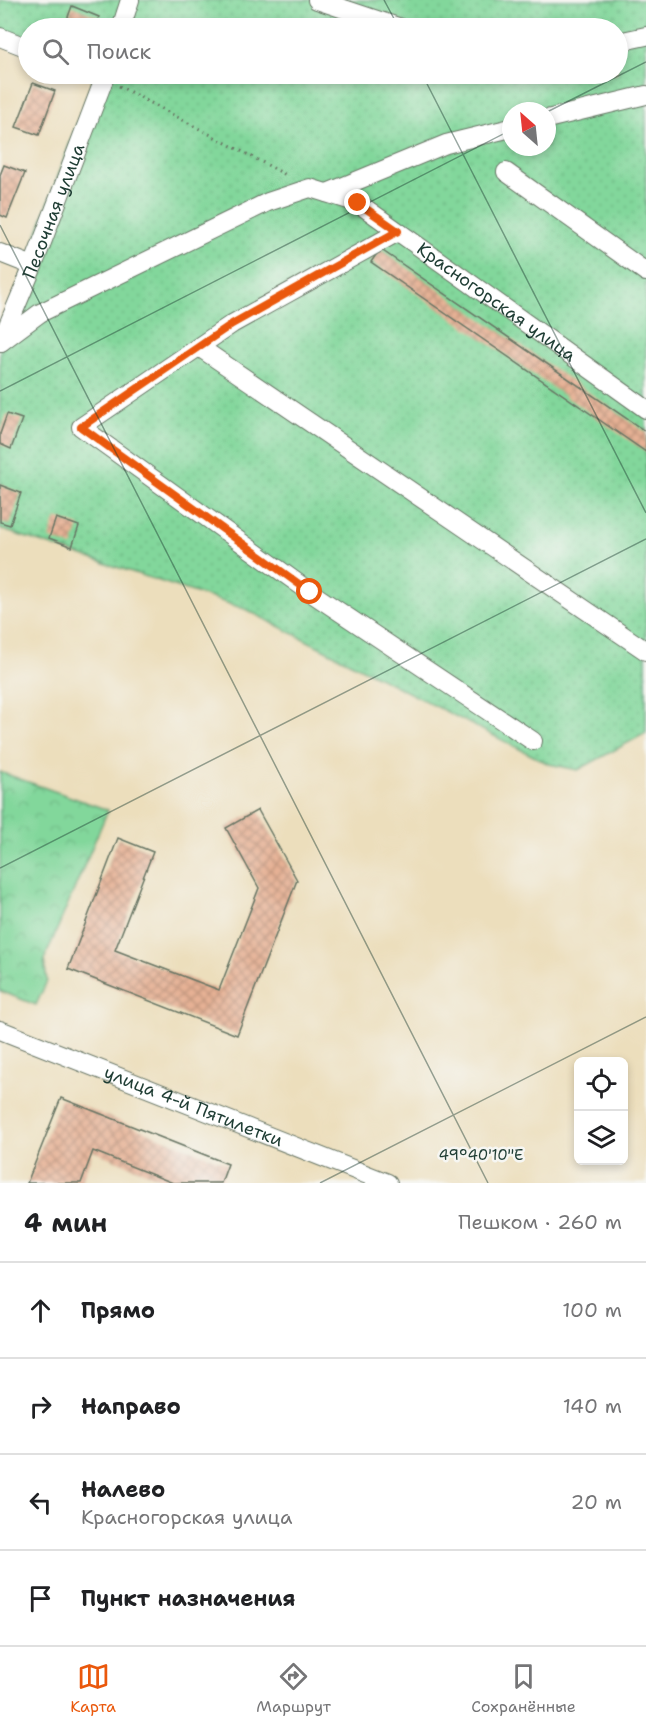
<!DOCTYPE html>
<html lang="ru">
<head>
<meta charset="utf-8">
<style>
  body { margin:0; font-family:"Shantell Sans",sans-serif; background:#f2f2f2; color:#202124 }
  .controls { position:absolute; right:18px; bottom:18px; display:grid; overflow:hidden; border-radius:9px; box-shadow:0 3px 9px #0003 }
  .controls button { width:54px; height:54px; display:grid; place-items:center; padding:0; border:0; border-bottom:2px solid #e0e0e0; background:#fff; color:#202124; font:30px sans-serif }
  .compass { position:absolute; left:502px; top:102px; width:54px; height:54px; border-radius:50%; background:#fff; box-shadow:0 3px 9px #0003; rotate:333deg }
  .stop { position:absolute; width:18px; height:18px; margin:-14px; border:4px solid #ea580c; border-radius:50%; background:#fff }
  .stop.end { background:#ea580c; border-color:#fff; box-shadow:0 2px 6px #0008 }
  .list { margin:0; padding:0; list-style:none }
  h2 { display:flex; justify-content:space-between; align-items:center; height:78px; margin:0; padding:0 24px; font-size:26px }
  h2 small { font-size:20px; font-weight:400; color:#757577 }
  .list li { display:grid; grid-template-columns:39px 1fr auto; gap:18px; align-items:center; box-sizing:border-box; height:96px; padding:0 24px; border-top:2px solid #e0e0e0 }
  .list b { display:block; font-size:22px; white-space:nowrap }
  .list p { margin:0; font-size:20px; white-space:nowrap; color:#757577 }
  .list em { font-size:20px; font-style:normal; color:#757577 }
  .icon { flex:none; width:33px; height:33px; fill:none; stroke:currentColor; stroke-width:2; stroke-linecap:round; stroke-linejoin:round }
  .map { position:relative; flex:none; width:646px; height:1183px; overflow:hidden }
  .search { position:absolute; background:#fff; box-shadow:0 3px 9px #0003; left:18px; right:18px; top:18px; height:66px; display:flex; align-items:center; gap:15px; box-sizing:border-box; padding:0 21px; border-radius:33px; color:#757577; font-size:22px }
  .sheet { height:462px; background:#fff }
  nav { display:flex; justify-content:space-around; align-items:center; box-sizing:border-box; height:84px; border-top:2px solid #e0e0e0; background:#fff; font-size:16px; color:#757577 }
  nav a { display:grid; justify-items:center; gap:3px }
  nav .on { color:#ea580c }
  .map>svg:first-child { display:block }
  .park { fill:url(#park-crowns); stroke:#508a68; stroke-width:1.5 }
  .garden { fill:url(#garden-dots); stroke:#508a68; stroke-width:1.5; fill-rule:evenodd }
  .building { fill:url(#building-cross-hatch) }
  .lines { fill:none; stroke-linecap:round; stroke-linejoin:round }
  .minor-casing { stroke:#677564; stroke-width:20 }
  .path { stroke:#677564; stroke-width:3; stroke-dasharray:1.5 4.5; stroke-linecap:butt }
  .minor { stroke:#fff; stroke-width:18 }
  .route { stroke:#ea580c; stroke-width:8 }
  .ticks { fill:none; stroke:#1f3d34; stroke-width:1.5; stroke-opacity:0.45 }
  .labels { text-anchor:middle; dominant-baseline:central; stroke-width:5; stroke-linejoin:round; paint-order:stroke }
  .street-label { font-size:18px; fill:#1f3d34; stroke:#f6f6f2 }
  .ticks-label { font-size:15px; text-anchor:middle; fill:#1f3d34; stroke:#f6f6f2; stroke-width:5; stroke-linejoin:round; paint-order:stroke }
</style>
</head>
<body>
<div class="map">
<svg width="646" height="1183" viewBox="0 0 646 1183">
  <defs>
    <pattern id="park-crowns" width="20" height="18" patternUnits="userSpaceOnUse" patternTransform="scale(1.5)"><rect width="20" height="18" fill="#82d79b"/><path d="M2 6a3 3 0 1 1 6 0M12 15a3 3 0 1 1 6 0" fill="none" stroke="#70b986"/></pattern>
    <pattern id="garden-dots" width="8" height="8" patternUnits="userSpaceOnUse" patternTransform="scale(1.5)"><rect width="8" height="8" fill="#82d79b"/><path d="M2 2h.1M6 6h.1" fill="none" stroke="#70b986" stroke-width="1.8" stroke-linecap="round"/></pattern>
    <pattern id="building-cross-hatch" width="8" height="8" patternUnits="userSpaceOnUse" patternTransform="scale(1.5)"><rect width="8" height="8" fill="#e6b194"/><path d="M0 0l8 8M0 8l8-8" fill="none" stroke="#ba917a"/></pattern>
  </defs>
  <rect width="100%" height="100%" fill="#f6f6f2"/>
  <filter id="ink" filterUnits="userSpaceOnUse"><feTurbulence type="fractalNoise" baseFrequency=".0167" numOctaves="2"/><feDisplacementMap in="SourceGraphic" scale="12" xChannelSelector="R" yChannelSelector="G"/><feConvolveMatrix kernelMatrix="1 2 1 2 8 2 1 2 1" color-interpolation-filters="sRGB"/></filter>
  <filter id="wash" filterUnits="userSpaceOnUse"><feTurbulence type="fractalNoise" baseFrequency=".008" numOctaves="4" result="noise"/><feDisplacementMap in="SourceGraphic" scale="24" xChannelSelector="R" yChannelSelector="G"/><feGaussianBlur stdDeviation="1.35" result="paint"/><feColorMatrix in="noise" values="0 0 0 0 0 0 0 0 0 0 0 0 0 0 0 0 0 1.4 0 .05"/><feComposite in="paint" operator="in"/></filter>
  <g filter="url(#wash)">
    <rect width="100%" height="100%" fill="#ecdebc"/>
    <!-- park -->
    <path class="park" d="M0,772L108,810L44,960L47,981L36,1005L0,991Z"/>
    <!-- garden -->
    <path class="garden" d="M0,0H646V733L578,770L549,764L245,609L0,529V336L95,74H618V28H28V44L0,32ZM511,111H547V147H511Z"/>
    <g id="blocks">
      <!-- building -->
      <path class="building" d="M72,6L99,17L95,28H64Z
        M33,83L55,91L39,135L16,127Z
        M4,165L25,173L7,218L0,215V175Z
        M380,249L646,432V452L371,262Z
        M7,414L22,419L11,449L0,444V434Z
        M0,485L21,493L10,525L0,522Z
        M56,518L79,526L72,547L49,538Z
        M258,810L297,880L237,1035L68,969L118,838L153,852L115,950L219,990L259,888L226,828Z
        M61,1098L228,1164L221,1183H173L93,1151L81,1183H27Z"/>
    </g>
  </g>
  <g filter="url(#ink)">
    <use href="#blocks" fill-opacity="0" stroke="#677564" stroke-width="1.5"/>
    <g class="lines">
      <!-- minor casing -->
      <g class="minor-casing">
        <g id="minor">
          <path d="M317,0L401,28"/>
          <path d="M121,28L130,0"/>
          <path d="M0,37L28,48"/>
          <path d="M618,42L646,36"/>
          <path d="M547,119L646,95"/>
          <path d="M506,172L646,272"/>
          <path d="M327,193L446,144L511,128"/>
          <path d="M398,232L232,324L81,427L310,592L533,741"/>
          <path d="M0,253L33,266"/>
          <path id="s1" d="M1,342L40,313L268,202L310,188L358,203L646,409"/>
          <path id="s2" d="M1,342L33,266L106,74"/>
          <path d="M199,347L646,651"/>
          <path id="s3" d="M0,1030L388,1183"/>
        </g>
      </g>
      <!-- path -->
      <path class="path" d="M119,86L288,176"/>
      <!-- minor -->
      <use href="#minor" class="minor"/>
    </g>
  </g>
  <g class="lines" filter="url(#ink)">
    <!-- route -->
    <path class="route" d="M310,592L81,427L232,324L398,231L358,203"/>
  </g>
  <!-- ticks -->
  <path class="ticks" d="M384,0L399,28M422,74L646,513M547,112L646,62M0,225L488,1183M0,391L511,130M0,868L646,539M320,1183L646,1017"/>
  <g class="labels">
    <!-- street labels -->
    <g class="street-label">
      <text stroke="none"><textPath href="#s2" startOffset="141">Песочная улица</textPath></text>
      <text stroke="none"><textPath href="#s1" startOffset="567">Красногорская улица</textPath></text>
      <text stroke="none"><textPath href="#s3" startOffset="208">улица 4-й Пятилетки</textPath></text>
    </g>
  </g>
  <g class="ticks-label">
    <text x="481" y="1160">49°40'10"E</text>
  </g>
</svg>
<div class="controls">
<button><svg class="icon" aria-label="locate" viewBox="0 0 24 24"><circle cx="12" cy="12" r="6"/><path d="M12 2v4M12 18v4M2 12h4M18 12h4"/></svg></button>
<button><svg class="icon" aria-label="layers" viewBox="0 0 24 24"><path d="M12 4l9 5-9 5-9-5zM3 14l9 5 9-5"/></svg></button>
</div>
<svg class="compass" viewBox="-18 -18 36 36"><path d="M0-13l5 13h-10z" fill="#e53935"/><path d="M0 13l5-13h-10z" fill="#757577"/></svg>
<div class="stop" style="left:310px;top:592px"></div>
<div class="stop end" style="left:358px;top:203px"></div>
<div class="search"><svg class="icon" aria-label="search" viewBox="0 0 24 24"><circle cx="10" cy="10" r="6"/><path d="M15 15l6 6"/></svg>Поиск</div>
</div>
<section class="sheet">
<h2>4 мин<small>Пешком · 260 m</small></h2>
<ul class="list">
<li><svg class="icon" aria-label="ahead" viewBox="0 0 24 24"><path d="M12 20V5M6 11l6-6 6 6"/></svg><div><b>Прямо</b></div><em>100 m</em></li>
<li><svg class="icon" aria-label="right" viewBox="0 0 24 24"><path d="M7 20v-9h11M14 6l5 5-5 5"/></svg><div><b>Направо</b></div><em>140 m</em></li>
<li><svg class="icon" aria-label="left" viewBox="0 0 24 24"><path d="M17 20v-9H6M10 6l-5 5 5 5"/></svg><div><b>Налево</b><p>Красногорская улица</p></div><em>20 m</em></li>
<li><svg class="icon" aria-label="arrive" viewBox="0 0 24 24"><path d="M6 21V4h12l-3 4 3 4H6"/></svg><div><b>Пункт назначения</b></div></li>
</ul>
</section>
<nav>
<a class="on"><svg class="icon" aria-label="map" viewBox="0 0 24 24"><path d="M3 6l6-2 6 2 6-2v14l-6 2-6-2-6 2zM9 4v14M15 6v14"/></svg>Карта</a>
<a><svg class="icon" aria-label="directions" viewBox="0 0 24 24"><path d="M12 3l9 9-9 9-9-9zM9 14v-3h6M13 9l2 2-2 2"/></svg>Маршрут</a>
<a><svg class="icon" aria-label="saved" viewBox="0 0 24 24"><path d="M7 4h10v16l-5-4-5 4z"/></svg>Сохранённые</a>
</nav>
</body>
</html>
